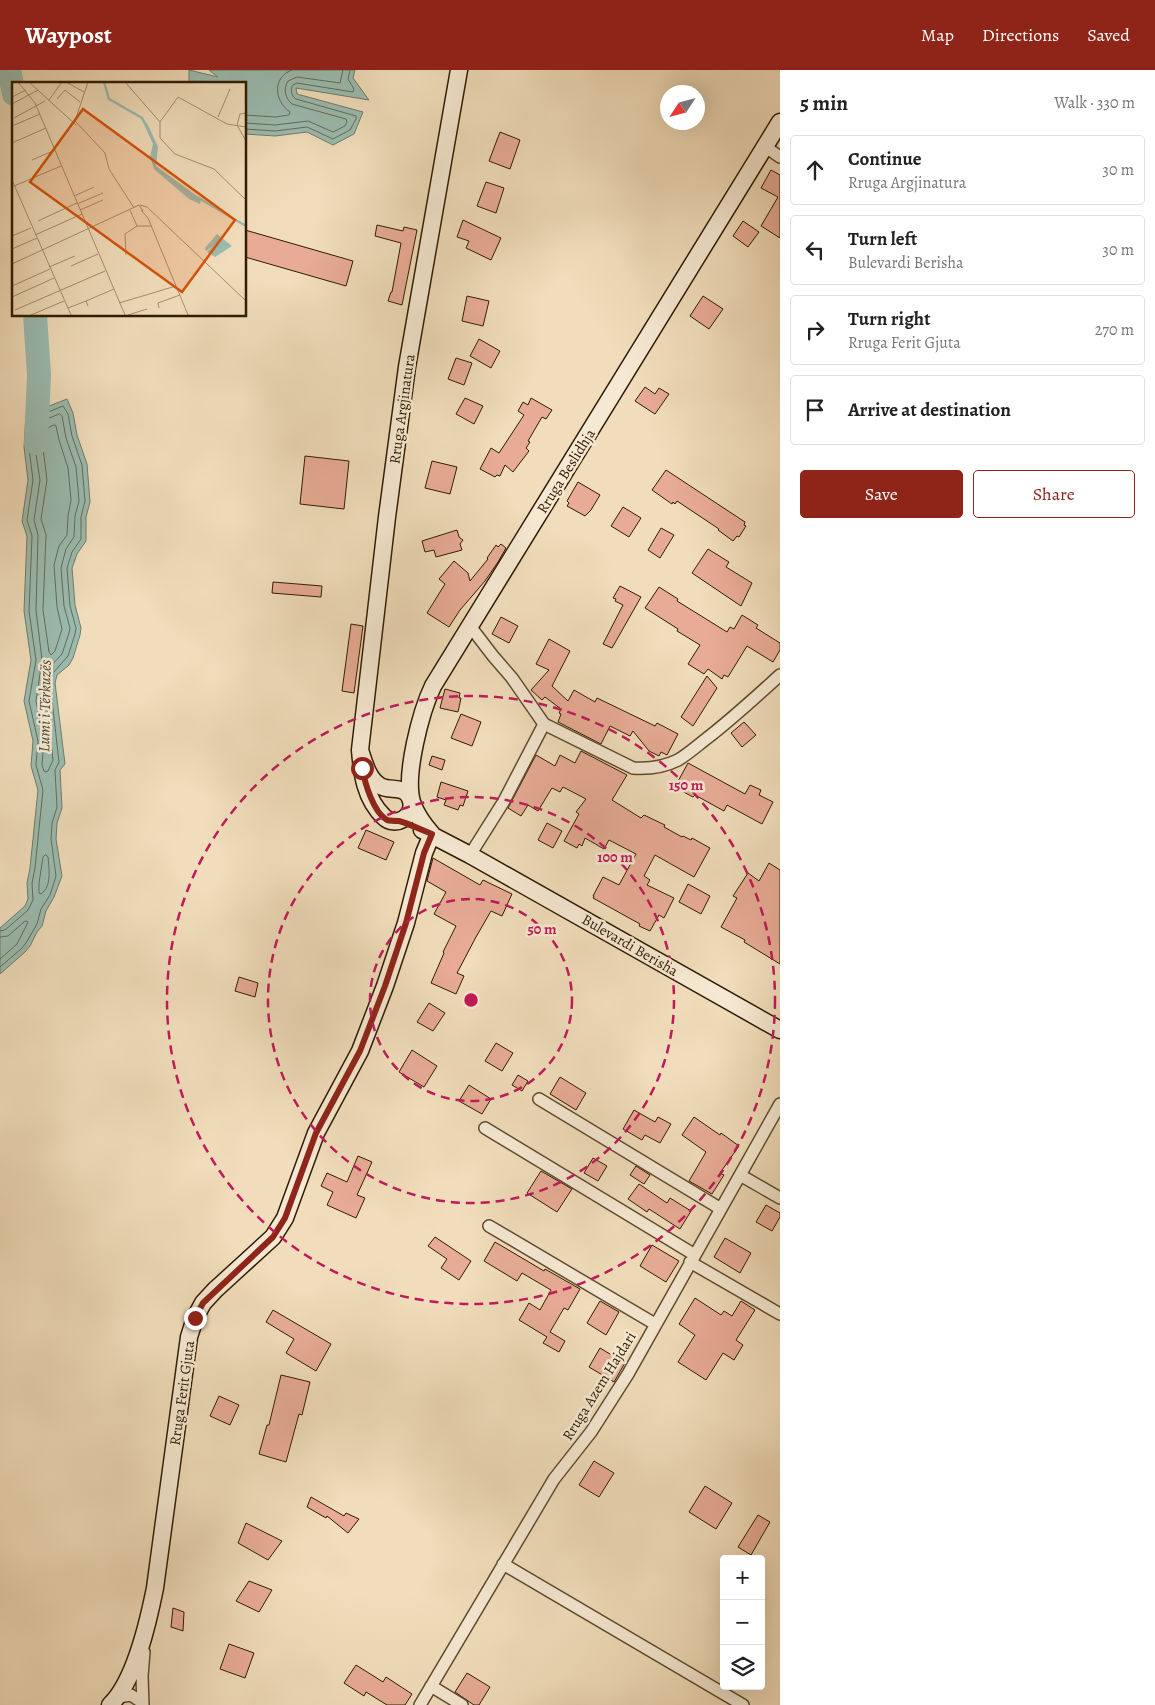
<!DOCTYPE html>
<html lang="en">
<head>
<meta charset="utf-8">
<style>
  body { margin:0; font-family:Alegreya,serif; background:#f6f6f6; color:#222 }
  .controls { position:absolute; right:15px; bottom:15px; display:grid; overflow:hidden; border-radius:5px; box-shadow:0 5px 20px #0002 }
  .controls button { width:45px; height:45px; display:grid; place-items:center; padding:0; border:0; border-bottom:1px solid #e0e0e0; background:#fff; color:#222; font:25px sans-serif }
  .compass { position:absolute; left:660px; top:15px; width:45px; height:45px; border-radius:50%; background:#fff; box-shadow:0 5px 20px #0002; rotate:234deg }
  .stop { position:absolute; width:15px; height:15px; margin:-11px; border:4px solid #8f2418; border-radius:50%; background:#fff }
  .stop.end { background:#8f2418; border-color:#fff; box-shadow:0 1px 5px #0008 }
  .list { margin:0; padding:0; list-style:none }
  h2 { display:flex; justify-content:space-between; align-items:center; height:65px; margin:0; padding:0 20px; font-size:21px }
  h2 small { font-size:16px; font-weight:400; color:#767676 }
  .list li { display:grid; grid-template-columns:32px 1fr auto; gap:15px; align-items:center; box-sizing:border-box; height:70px; margin:0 10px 10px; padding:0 10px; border:1px solid #e0e0e0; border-radius:5px }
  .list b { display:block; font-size:19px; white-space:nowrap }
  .list p { margin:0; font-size:16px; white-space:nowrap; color:#767676 }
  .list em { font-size:16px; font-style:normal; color:#767676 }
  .actions { display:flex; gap:10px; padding:15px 20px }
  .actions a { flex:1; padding:11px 0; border:1px solid #8f2418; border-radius:5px; text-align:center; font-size:18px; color:#8f2418 }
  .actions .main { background:#8f2418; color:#fff }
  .icon { flex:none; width:28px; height:28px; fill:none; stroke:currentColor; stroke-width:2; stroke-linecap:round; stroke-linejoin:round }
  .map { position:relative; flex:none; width:780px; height:1635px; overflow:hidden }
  header { display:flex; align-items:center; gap:30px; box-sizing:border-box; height:70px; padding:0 25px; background:#8f2418; color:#fff }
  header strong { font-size:24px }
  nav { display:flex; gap:28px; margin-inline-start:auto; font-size:18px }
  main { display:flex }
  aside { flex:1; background:#fff }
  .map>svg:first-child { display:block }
  .water { fill:#9bbcb1; stroke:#707c6a }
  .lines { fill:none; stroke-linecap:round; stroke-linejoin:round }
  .shore { stroke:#666c58; stroke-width:1 }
  .river { stroke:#9bbcb1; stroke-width:24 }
  .building { fill:#e8ac96; stroke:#301c00 }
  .street-casing { stroke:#604c2f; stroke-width:14 }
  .secondary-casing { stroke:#301c00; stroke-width:19 }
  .street { stroke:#f6e9d3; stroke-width:11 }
  .secondary { stroke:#f6e9d3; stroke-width:16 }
  .route { stroke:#8f2418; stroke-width:6 }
  .ring { fill:none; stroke:#c2185b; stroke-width:2.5; stroke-dasharray:9 6 }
  .labels { text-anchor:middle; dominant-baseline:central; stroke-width:5; stroke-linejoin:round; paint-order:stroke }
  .street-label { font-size:15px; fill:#301c00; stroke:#f6e9d3 }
  .water-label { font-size:16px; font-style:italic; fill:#504c35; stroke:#f6e9d3 }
  .inset-river { fill:none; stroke:#9bbcb1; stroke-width:2.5 }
  .inset-road { fill:none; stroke:#a49070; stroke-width:1 }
  .view { fill:#d6530b; fill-opacity:0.15; stroke:#d6530b; stroke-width:2.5 }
  .inset-edge { fill:none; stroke:#301c00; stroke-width:2.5 }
  .centre { fill:#c2185b; stroke:#f6e9d3; stroke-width:2.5 }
  .ring-label { font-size:15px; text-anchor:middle; font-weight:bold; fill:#c2185b; stroke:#f6e9d3; stroke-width:5; stroke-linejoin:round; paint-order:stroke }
</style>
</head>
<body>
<header>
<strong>Waypost</strong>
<nav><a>Map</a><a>Directions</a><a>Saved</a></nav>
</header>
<main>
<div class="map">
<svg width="780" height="1635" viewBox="0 0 780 1635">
  <rect width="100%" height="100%" fill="#f1ddbb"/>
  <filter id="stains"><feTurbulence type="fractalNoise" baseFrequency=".004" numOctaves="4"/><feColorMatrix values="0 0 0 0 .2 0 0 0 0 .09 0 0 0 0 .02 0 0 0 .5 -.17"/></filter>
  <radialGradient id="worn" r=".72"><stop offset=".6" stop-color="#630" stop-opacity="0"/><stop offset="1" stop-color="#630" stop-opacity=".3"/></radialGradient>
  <!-- water -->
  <path class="water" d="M189,0L218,7L209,0H355L353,8L369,30L296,18L297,24L363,42L354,64L333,75L307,62L275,66L245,64V14H189Z
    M67,329L73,343L77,365L87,394L90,432L86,447V471L77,484L72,498L75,535L81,558L80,565L73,588L69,595L57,605L55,613L65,694L60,700L62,738L57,753L56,769L62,806L54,827L46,841L42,856L37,862L30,876L25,882L0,904V858L25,836L28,829L27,813L30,798L38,720L31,696L33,671L24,631L31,590L24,541L27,466L22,451L28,410L24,377L26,345Z"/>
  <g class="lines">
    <!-- shore -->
    <path class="shore" d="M245,45L275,47L289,45L290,42C274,31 272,7 292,0
      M245,53L275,55L308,51L333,62L345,56L347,52L346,49L292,34C285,28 283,19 288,11L297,7L340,13L343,0
      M245,59L275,61L307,57L333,69L350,60L356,49V46L296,29C291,26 290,19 293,15L297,13L353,22L354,19L348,9L350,0
      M60,344L62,346L66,368L76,397L79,431L75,446L74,467L66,479L61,498L64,536L70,558L69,563L62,584L48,599L44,611L53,690L48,701L46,702L44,701L42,695L44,670L36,631L42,590L36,540L38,465L34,450L40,410L35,378L38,353Z
      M54,355L56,356L59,370L68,398L71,430L68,446L67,465L59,476L54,495L57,537L62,559L55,581L51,585L49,582L43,540L46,465L41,449L47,410L43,378L45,360Z
      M46,785L48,787C49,799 52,816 41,824L39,823V813L43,787Z
      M0,861L5,860L28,840L33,830L32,813L35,798L43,720L36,695L38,671L29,631L36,590L29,541L32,466L27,450L33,410L29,378L31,350L33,348L63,336L68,344L72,366L82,395L85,431L81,447V469L72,482L67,498L70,536L76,558L75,564L68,586L53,603L50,612L59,692L55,700L57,737L52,753L51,769L56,806L50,825L41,839L37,854L26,873L21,879L0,897
      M0,867L8,866L25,851L28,852L17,874L0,889"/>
    <!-- river -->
    <path class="river" d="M9,0L14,24
      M35,245L39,305L36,373"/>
  </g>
  <!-- building -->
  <path class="building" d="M500,62L520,70L510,99L489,91Z
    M771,100L780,105V168L761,156L778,127L761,118Z
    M486,112L504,118L496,143L477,136Z
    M463,150L501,168L491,190L466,178L469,171L457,167Z
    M743,151L759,162L748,177L733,166Z
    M377,155L403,161L404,157L417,160L402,235L388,231L391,222H392L401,173L375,166Z
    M245,160L353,191L346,216L245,187Z
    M467,226L489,231L483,256L462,251Z
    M703,226L723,239L709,259L690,246Z
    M479,269L500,281L491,298L470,286Z
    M456,288L472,293L464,315L448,309Z
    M645,317L655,324L659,318L669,324L655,344L635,331Z
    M465,328L483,336L474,354L456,344Z
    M531,328L552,340L546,349L542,347L528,371L530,372L526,378L529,381L513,402L505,395L500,406L497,405L495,407L480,399L491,378L499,383L524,345L518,341L523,332L528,335Z
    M305,386L349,391L344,439L300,434Z
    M432,391L457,397L450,424L425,418Z
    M666,400L745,452L744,455L746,456L739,467L737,466L733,471L718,460L719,459L677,431L675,434L673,432L672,434L652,420Z
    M578,412L600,425L591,440L585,446L567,436L569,433L567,431Z
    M623,437L641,448L629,467L611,456Z
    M661,458L674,465L660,488L648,480Z
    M457,460L459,467L463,470L460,474L462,480L436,487L434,480L425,482L422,471Z
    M501,474L506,478L498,492L485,511L460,540L449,557L427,543L445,514L439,509L454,491L468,503L470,511L488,489L487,488L496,475L498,477Z
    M708,479L729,492L726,497L752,513L741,536L692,503Z
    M273,512L322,516L321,527L272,523Z
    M620,516L641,527L612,578L603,574L623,535L615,531L616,529L613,528Z
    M659,517L678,529L677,531L727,562L730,557L734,559L742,545L758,555L756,558L780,573V580L773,592L747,576L728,607L724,605L722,609L708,599L704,604L688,594L700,575L677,561L678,559L645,538Z
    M501,547L518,556L509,573L492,564Z
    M351,554L363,556L354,623L342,621Z
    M549,569L570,581L552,616L568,631L574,620L595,632L597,628L655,656L657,653L678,664L667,685L661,682L659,686L649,681L633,661L630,666L610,656L601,674L558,652L561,644L559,643L561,639L545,627L542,630L531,620L549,600L536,594Z
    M707,606L717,618L693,656L681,647Z
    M445,619L460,623L459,628H461L458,642L440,638Z
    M461,644L481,652L472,676L451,668Z
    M744,652L756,665L742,677L731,663Z
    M581,681L627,705L612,730L641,748L644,745L665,755L664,757L682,767L683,766L691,770L692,768L710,778L694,807L655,785L644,806L650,810L647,815L674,828L664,848L659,845L650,861L639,856L640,854L593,828L594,826H593L603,807L619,815L636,784L609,770L604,779L585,768L582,776L579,774L577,778L564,771L579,744L576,742L586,729L563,717L560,722L552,718L538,741L528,735L521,746L508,738L536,685L555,696L560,685L575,693Z
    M432,686L445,690L442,700L429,695Z
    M688,693L745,724L750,715L761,720L759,725L773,732L762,754L727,735L724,741L695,725L693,727L678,719L679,717L676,715Z
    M441,712L468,721L463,736L460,735L458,740L444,735L446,730L437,727Z
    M547,753L562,761L553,778L538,770Z
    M366,760L394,772L386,790L358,778Z
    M433,788L480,815L483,810L512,824L502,846L491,841L476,867L457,903L464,906L456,924L431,913L444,883L443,882L456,856L434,844L446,822L427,811Z
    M769,793L780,800V894L744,872L745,870L721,857L737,828L733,826L748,803L759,811Z
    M688,814L710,826L701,844L679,832Z
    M239,907L258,913L255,927L235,921Z
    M429,933L445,943L433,961L417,952Z
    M496,973L513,983L502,1001L485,991Z
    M412,980L437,996L424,1017L399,1002Z
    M518,1005L528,1011L522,1021L512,1015Z
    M560,1007L586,1023L576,1040L550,1024Z
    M469,1015L491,1029L482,1044L459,1031Z
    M634,1040L655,1052L658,1047L671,1054L660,1073L645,1065L642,1070L623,1059Z
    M694,1047L720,1065L721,1063L739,1076L720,1103L724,1105L712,1124L689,1111L706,1082L682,1065Z
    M358,1086L372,1092L357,1125L365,1128L356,1148L327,1135L333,1122L321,1116L327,1103L347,1112Z
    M593,1088L607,1096L598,1111L584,1103Z
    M636,1096L650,1105L644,1114L630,1105Z
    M541,1101L572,1119L557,1142L527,1123Z
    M639,1114L667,1133L670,1128L691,1141L680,1159L649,1139L647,1142L628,1129Z
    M766,1135L780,1143V1147L772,1161L756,1152Z
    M435,1167L471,1191L459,1210L441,1198L447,1189L428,1176Z
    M725,1168L751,1183L740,1203L714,1187Z
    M495,1172L544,1201L545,1199L580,1219L568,1240L564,1238L550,1262L565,1271L559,1282L543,1273L547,1267L519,1250L529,1233L540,1240L551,1220L522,1203L517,1211L484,1191Z
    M652,1175L679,1191L666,1212L640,1196Z
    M695,1228L721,1245L724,1241L732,1246L741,1231L755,1240L736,1270L743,1275L734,1290L723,1283L706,1310L678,1292L695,1265L679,1254Z
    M600,1231L619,1242L606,1265L587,1253Z
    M273,1240L331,1274L316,1301L286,1283L294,1269L266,1252Z
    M600,1278L625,1293L614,1312L589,1297Z
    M281,1305L310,1312L302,1345L299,1344L286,1392L259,1384L267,1355H269Z
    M219,1326L239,1335L230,1355L210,1346Z
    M594,1391L614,1403L599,1427L579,1415Z
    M705,1416L732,1433L716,1459L689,1442Z
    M311,1427L344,1446L346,1443L359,1449L348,1463L327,1446L326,1448L307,1437Z
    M758,1445L770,1452L751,1485L738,1477Z
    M246,1453L282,1471L268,1490L238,1473Z
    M249,1511L272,1520L259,1542L236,1531Z
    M173,1538L184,1542L183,1561L171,1557Z
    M229,1574L254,1583L245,1608L220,1599Z
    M356,1595L383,1612L386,1607L412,1624L405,1635H387L366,1622L364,1626L344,1613Z
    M467,1603L490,1617L479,1635H474L455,1622Z"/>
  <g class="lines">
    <!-- street casing -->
    <g class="street-casing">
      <path id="street" d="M764,76L780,87
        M470,556L493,586L512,608L544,654L504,731L470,785
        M544,654L633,698C648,699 664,697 678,690C688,684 697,676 706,669C732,649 756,627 780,605
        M539,1029L721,1139
        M485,1058L695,1185
        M740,1105L780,1128
        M489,1156L655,1254
        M690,1192L780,1244
        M503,1494L743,1635
        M431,1616L462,1635
        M118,1627L131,1625L143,1633
        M143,1635L142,1606L144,1582
        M420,1635L554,1409L591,1362L628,1304L780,1034"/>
    </g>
    <!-- secondary casing -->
    <g class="secondary-casing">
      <path id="secondary" d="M360,680C364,692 368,709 380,716C391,722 407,714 411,731C415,747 395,758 384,747C365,729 362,704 360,680L387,447L407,297L459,0
        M422,760L470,785L780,960
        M432,764C423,754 416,744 412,732C404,705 421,641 433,616L780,52
        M110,1635C135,1611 148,1553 155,1518L189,1267L195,1248L203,1233L215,1220L273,1167L285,1148L316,1063L360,981L385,916L406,853L424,783L432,764"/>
    </g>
    <!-- street -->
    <use href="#street" class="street"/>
    <!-- secondary -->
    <use href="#secondary" class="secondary"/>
  </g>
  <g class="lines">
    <!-- route -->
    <path class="route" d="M195,1248L203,1233L273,1167L285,1148L316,1063L360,981L385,916L406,853L424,783L432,764C421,760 410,754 399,751C395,751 391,751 387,750C373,742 365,713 362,698"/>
  </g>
  <!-- distance rings -->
  <g class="ring">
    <circle cx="471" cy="930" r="101"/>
    <circle cx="471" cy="930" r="203"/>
    <circle cx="471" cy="930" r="304"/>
  </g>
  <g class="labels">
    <!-- street labels -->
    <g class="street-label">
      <text transform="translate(402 339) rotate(-82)">Rruga Argjinatura</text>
      <text transform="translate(566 401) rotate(-58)">Rruga Beslidhja</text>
      <text transform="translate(630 875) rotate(30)">Bulevardi Berisha</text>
      <text transform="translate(599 1316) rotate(-58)">Rruga Azem Hajdari</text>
      <text transform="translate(182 1323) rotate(-82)">Rruga Ferit Gjuta</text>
    </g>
    <!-- water labels -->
    <g class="water-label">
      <text transform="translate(45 636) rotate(-89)">Lumi i Tërkuzës</text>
    </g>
  </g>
  <!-- overview -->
  <g transform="translate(12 12)">
    <rect width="234" height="234" fill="#f1ddbb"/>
    <path d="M131,40L135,41L146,65L144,84L189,117L188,122L177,117L142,87L138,75L141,62ZM205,152L220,164L203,175L195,170L201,164L194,169L193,166Z" fill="#9bbcb1"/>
    <path class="inset-river" d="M92,0L97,17L130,36L134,43M185,115L234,144"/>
    <path class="inset-road" d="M6,0L23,21L113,233M17,0L64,43M54,0L72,10M76,0L63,39L93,71L97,87L122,126M113,0L148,40L166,15L215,42L234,45M0,15L14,8M45,17L53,8L68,20M37,18L50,0M0,22L26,8M234,31L228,32L225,43L234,59M206,35L218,7M2,36L33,19M148,40V56L163,72L202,87L234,118M0,44L28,32M0,61L34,46M20,78L43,68M0,98L59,233M2,104L49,84M62,114L82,105M65,122L91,111M128,123L135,125L234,219M68,128L91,118M118,128L125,144H139M129,128L136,136L176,233M26,139L65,121M23,153L70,132M0,154L19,146M0,167L25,156M114,173L113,152L125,144M0,182L127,123L131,129M59,184L86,172M37,185L63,174M0,204L38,187M0,215L42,196M74,219L102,207M107,221L164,204M56,226L74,219L76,224M147,226L146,221L168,213M3,228L93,189M19,233L52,219M116,233L135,227"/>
    <path class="view" d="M71,27L223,138L170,210L18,100Z"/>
    <rect width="234" height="234" class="inset-edge"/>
  </g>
  <circle cx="471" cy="930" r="8" class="centre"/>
  <g class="ring-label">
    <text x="686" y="720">150 m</text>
    <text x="615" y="792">100 m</text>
    <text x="542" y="864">50 m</text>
  </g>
  <rect width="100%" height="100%" filter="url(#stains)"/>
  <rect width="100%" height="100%" fill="url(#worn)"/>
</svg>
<div class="controls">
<button>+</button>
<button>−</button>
<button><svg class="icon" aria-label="layers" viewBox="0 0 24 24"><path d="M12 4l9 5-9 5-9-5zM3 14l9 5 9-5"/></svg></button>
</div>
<svg class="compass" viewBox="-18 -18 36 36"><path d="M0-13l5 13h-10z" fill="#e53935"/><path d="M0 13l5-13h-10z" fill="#767676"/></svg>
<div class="stop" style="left:362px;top:698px"></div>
<div class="stop end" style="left:195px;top:1248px"></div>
</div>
<aside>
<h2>5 min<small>Walk · 330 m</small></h2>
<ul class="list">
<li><svg class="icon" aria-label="ahead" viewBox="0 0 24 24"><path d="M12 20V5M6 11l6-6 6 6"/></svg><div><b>Continue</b><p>Rruga Argjinatura</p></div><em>30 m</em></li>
<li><svg class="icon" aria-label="left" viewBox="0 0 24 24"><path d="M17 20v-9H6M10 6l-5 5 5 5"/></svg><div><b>Turn left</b><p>Bulevardi Berisha</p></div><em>30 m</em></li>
<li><svg class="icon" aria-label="right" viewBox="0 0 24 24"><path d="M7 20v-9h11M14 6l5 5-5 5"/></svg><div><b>Turn right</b><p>Rruga Ferit Gjuta</p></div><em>270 m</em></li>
<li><svg class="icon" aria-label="arrive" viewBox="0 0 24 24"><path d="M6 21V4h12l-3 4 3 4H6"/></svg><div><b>Arrive at destination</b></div></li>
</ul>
<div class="actions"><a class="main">Save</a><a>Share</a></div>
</aside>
</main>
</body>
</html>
